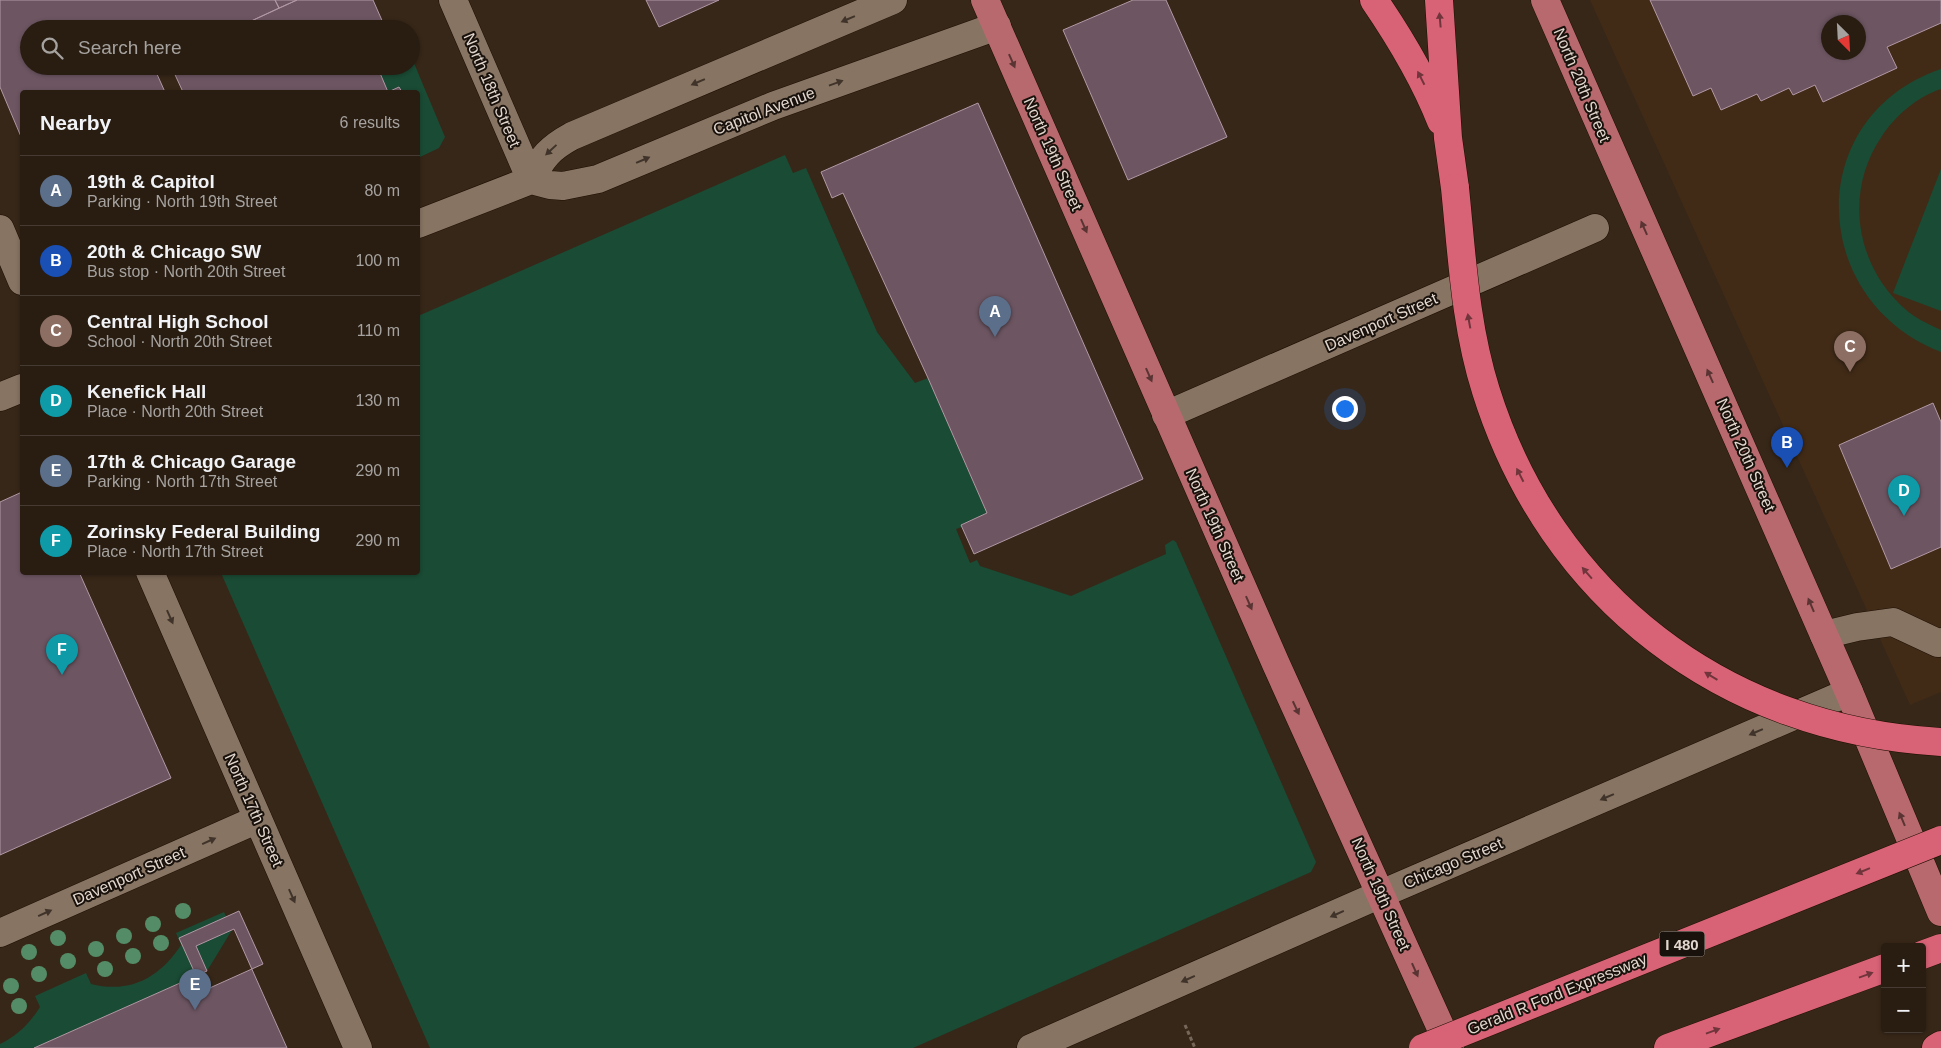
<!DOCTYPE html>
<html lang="en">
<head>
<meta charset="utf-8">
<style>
  body { margin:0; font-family:Arial,sans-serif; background:#31261b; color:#f1f3f6 }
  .controls { position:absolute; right:15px; bottom:15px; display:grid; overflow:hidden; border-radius:5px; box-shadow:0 1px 4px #0004 }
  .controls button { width:45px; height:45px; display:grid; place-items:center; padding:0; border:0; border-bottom:1px solid #453b32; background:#291d12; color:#f1f3f6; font:25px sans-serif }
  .compass { position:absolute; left:1821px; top:15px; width:45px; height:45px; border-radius:50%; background:#291d12; box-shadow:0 1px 4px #0004; rotate:156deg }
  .you { position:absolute; left:1344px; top:408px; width:18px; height:18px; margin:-12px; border:4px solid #fff; border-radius:50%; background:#1a73e8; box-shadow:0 0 0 8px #1a73e833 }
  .badge { display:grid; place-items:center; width:32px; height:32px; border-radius:50%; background:#0f766e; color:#fff; font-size:16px; font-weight:700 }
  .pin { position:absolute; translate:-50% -41px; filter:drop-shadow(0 1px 2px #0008) }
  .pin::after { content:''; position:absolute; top:26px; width:18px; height:15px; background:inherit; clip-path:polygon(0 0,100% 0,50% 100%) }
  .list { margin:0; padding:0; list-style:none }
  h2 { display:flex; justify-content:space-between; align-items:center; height:65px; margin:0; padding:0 20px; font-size:21px }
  h2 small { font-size:16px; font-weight:400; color:#a5a29f }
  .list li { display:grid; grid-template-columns:32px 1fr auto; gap:15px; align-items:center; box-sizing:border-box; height:70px; padding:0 20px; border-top:1px solid #453b32 }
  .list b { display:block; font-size:19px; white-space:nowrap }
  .list p { margin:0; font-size:16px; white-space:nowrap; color:#a5a29f }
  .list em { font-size:16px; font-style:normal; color:#a5a29f }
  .icon { flex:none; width:28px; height:28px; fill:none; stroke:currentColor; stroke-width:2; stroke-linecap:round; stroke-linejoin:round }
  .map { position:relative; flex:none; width:1941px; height:1048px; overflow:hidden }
  .search { position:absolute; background:#291d12; box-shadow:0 1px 4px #0004; left:20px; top:20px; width:400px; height:55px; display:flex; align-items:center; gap:12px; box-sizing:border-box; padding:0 18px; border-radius:28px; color:#a5a29f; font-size:19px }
  .panel { position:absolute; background:#291d12; box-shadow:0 1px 4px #0004; left:20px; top:90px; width:400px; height:485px; border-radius:5px }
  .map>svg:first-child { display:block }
  .built { fill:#412b17; fill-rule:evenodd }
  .green { fill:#1a4b34 }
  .building { fill:#6d5662; stroke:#b298a5; fill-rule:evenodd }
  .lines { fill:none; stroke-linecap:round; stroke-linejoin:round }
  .minor-casing { stroke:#1e0f03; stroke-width:29 }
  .major-casing { stroke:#1e0f03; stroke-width:29 }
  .highway-casing { stroke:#1e0f03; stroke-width:29 }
  .path { stroke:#75675a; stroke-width:3; stroke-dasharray:4 2.5; stroke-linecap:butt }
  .minor { stroke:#877463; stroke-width:28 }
  .major { stroke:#b8696e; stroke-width:28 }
  .highway { stroke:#d86276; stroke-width:28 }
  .highway-bridge-casing { stroke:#1e0f03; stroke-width:29; stroke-linecap:butt }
  .highway-bridge { stroke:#d86276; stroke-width:28 }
  .tree { fill:#548c67 }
  .oneway { fill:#40342a }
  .oneway2 { fill:#6f353b }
  .oneway3 { fill:#593433 }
  .labels { text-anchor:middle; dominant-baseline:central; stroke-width:4; stroke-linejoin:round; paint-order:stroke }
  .shield { fill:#19110b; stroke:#a69c94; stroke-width:1 }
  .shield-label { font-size:15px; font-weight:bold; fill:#e2d7ce }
  .street-label { font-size:16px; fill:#e2d7ce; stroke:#19110b }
</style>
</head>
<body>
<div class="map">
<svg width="1941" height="1048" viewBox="0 0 1941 1048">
  <rect width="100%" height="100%" fill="#372718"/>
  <!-- built -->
  <path class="built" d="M1590,0H1941V692L1910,705ZM1828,22H1858V52H1828Z"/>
  <!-- green -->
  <path class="green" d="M411,56L445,137L439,148L418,158V92H402L399,87L388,92L377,66H411Z
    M1941,69V89C1917,97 1896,115 1882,136C1844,191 1855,265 1905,309C1915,318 1928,324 1941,330V352C1807,300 1803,116 1941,69Z
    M785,155L793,173L806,168L877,332L915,383L928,378L987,513L961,525L962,527L956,529L970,563L977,560L980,566L1071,596L1166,554L1165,545L1173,540L1176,542L1316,862L1311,872L913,1048H430L221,573L418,572V316Z
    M1941,169V311L1893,293Z
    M224,912L232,930L207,971L34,1048H0V1044C17,1036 30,1023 40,1007L35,996L86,973L91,984C131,994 160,977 181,945L176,933Z"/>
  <!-- building -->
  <path class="building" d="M0,0H275L279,8L234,29H29V66H170L156,72L165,92H22V139L0,87Z
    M275,0H297L279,8Z
    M297,0H373L384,25L375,29H234Z
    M646,0H719L659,27Z
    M1133,0H1166L1227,137L1128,180L1063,30Z
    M1650,0H1941V23L1887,47L1897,68L1823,102L1815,85L1793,95L1789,88L1761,101L1757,94L1721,110L1711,88L1693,96ZM1828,22H1858V52H1828Z
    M171,66H377L388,92L399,87L402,92H183Z
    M978,103L1143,479L974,554L961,525L987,513L928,378L843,193L832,198L821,172Z
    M1933,403L1941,422V547L1891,569L1839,445Z
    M22,492V572H79L171,778L0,855V502Z
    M239,911L263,964L203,991L179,938Z
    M234,929L287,1048H34L207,971L196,946Z"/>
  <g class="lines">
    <!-- minor casing -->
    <g class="minor-casing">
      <path id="minor" d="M453,0L531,180
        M531,180C542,157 550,148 572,136L893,0
        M418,224L531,180L550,185L563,186L598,179L773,106L997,26
        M0,229L22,281
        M0,397L22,388
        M1166,415L1595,228
        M150,572L358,1048
        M1824,635L1857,627L1893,622L1938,643L1941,642
        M0,933L258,819
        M1031,1048L1381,894L1849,692"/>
    </g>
    <!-- major casing -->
    <g class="major-casing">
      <path id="major" d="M985,0L1276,664L1450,1048
        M1545,0L1849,692L1941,912"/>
    </g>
    <!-- highway casing -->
    <g class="highway-casing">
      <path id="highway" d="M1374,0C1400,38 1424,78 1441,121
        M1439,0L1448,138L1455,188
        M1922,955L1941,948
        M1668,1048L1885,968
        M1936,1048L1941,1045"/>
    </g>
    <!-- path -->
    <path class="path" d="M1185,1025L1195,1048"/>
    <!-- minor -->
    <use href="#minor" class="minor"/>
    <!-- major -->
    <use href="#major" class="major"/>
    <!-- highway -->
    <use href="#highway" class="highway"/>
    <!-- highway-bridge casing -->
    <g class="highway-bridge-casing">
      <path id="highway-bridge" d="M1455,188C1462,256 1465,325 1486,391C1551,598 1725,730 1941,742
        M1423,1048L1941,840"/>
    </g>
    <!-- highway-bridge -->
    <use href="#highway-bridge" class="highway-bridge"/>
  </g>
  <!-- trees -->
  <g class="tree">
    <circle cx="183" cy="911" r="8"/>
    <circle cx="153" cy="924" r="8"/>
    <circle cx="124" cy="936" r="8"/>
    <circle cx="58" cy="938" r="8"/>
    <circle cx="161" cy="943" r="8"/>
    <circle cx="96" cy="949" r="8"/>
    <circle cx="29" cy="952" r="8"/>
    <circle cx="133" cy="956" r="8"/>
    <circle cx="68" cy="961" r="8"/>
    <circle cx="105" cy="969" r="8"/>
    <circle cx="39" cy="974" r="8"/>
    <circle cx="11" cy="986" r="8"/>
    <circle cx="19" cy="1006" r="8"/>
  </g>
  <!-- one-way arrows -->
  <defs><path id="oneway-solid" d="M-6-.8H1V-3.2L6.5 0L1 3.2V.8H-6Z" transform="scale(1.25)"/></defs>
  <g class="oneway">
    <use href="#oneway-solid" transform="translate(848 19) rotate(157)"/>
    <use href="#oneway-solid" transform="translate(698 82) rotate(157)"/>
    <use href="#oneway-solid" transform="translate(836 83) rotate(-20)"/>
    <use href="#oneway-solid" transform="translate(551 150) rotate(137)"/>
    <use href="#oneway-solid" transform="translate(643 160) rotate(-23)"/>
    <use href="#oneway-solid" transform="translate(170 617) rotate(66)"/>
    <use href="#oneway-solid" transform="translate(1756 732) rotate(157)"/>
    <use href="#oneway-solid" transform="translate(1607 797) rotate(157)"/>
    <use href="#oneway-solid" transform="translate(209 841) rotate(-24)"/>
    <use href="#oneway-solid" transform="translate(292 896) rotate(66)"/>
    <use href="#oneway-solid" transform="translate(45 913) rotate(-24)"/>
    <use href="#oneway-solid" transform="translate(1337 914) rotate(156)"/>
    <use href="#oneway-solid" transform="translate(1188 979) rotate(156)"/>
  </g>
  <g class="oneway2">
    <use href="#oneway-solid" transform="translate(1440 20) rotate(-95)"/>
    <use href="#oneway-solid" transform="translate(1421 78) rotate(-117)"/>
    <use href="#oneway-solid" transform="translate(1469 321) rotate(-100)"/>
    <use href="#oneway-solid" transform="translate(1520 475) rotate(-117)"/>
    <use href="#oneway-solid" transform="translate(1587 573) rotate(-131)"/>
    <use href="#oneway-solid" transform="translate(1711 676) rotate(-149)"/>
    <use href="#oneway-solid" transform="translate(1863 871) rotate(158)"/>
    <use href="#oneway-solid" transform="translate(1866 975) rotate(-20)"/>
    <use href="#oneway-solid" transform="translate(1713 1031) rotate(-20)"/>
  </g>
  <g class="oneway3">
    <use href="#oneway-solid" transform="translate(1012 61) rotate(66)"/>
    <use href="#oneway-solid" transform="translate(1084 226) rotate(66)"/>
    <use href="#oneway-solid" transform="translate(1644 228) rotate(-114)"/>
    <use href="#oneway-solid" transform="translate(1149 375) rotate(66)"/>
    <use href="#oneway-solid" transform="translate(1710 376) rotate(-114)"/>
    <use href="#oneway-solid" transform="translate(1249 603) rotate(66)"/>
    <use href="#oneway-solid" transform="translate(1811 605) rotate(-113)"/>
    <use href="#oneway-solid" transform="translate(1296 708) rotate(65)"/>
    <use href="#oneway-solid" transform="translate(1902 819) rotate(-113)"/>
    <use href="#oneway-solid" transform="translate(1415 970) rotate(66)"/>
  </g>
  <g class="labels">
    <!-- shield labels -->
    <rect class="shield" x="1659.5" y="931.5" width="45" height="25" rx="4"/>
    <g class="shield-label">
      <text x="1682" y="944">I 480</text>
    </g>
    <!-- street labels -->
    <g class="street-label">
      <text transform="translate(1582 85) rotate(67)">North 20th Street</text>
      <text transform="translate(492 90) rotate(67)">North 18th Street</text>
      <text transform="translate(764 111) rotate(-21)">Capitol Avenue</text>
      <text transform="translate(1053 154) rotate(66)">North 19th Street</text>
      <text transform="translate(1381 322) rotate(-24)">Davenport Street</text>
      <text transform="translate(1746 455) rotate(66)">North 20th Street</text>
      <text transform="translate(1215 525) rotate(66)">North 19th Street</text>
      <text transform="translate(254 810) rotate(66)">North 17th Street</text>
      <text transform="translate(1453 863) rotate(-23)">Chicago Street</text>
      <text transform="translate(129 876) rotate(-24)">Davenport Street</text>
      <text transform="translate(1381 894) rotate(66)">North 19th Street</text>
      <text transform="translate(1557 994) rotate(-22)">Gerald R Ford Expressway</text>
    </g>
  </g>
</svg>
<div class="controls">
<button>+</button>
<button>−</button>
</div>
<svg class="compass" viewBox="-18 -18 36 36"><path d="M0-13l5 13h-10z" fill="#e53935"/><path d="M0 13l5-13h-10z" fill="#a5a29f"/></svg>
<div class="you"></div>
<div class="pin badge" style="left:995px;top:337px;background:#5c6f8a">A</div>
<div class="pin badge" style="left:1787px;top:468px;background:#1a4fb4">B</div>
<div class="pin badge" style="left:1850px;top:372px;background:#8d6e63">C</div>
<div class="pin badge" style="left:1904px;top:516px;background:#0f9aa8">D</div>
<div class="pin badge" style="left:195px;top:1010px;background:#5c6f8a">E</div>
<div class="pin badge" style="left:62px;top:675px;background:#0f9aa8">F</div>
<div class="search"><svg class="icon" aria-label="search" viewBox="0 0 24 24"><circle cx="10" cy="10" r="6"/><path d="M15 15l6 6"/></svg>Search here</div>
<section class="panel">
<h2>Nearby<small>6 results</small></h2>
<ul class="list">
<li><span class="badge" style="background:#5c6f8a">A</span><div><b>19th &amp; Capitol</b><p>Parking · North 19th Street</p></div><em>80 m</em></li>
<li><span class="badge" style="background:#1a4fb4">B</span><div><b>20th &amp; Chicago SW</b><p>Bus stop · North 20th Street</p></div><em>100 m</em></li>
<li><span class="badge" style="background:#8d6e63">C</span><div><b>Central High School</b><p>School · North 20th Street</p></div><em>110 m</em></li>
<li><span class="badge" style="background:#0f9aa8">D</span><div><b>Kenefick Hall</b><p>Place · North 20th Street</p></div><em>130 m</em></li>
<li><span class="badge" style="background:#5c6f8a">E</span><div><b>17th &amp; Chicago Garage</b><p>Parking · North 17th Street</p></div><em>290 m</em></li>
<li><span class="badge" style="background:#0f9aa8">F</span><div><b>Zorinsky Federal Building</b><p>Place · North 17th Street</p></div><em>290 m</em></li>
</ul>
</section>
</div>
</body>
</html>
